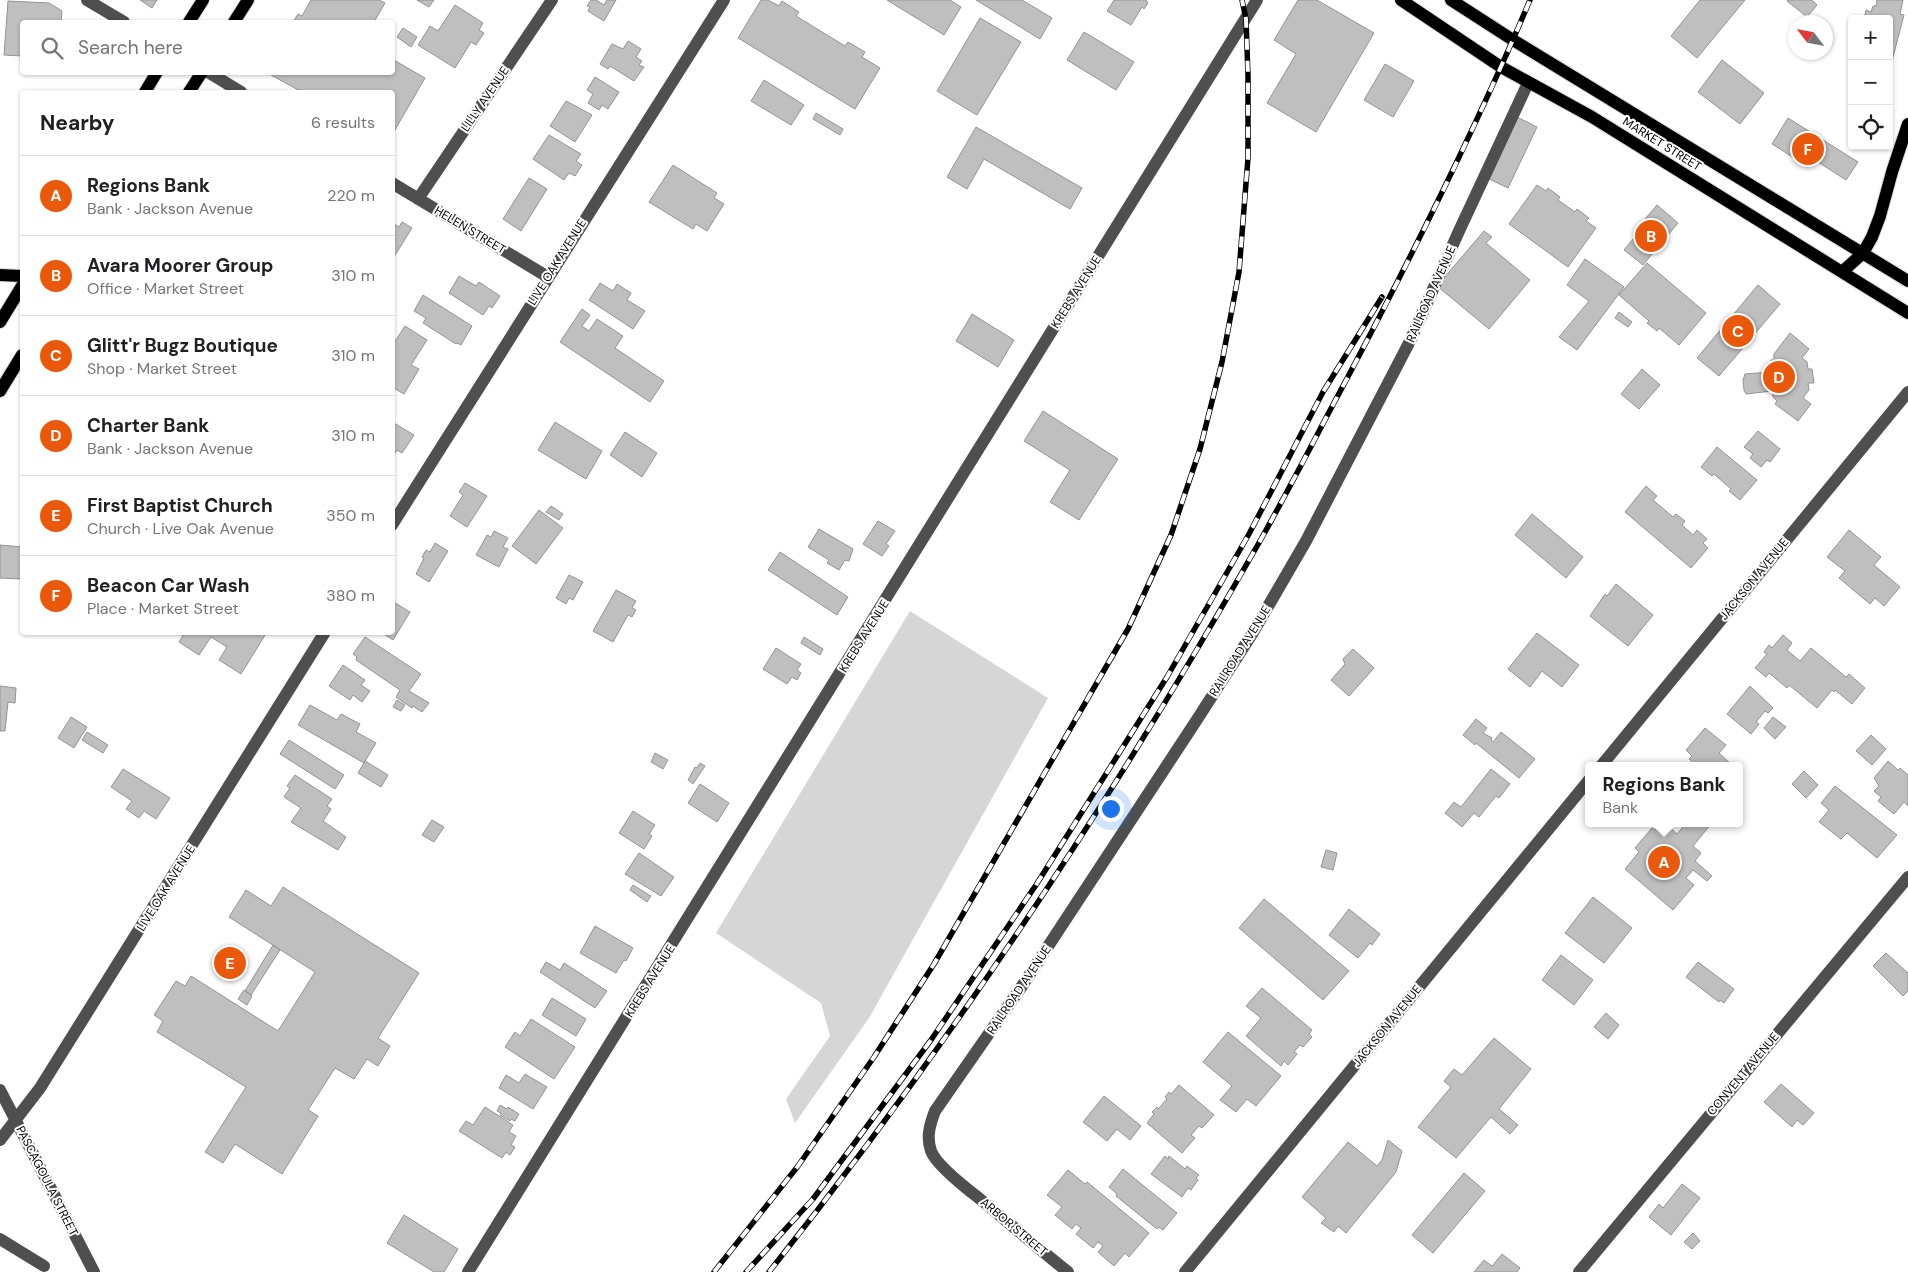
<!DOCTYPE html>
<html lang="en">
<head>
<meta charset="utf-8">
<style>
  body { margin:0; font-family:"DM Sans",sans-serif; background:#f6f6f6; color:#202124 }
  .controls { position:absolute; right:15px; top:15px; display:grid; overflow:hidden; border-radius:5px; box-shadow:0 1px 4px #0004 }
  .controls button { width:45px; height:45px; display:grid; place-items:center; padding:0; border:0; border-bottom:1px solid #e0e0e0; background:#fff; color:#202124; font:25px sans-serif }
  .compass { position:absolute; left:1788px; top:15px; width:45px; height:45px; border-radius:50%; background:#fff; box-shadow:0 1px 4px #0004; rotate:302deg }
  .you { position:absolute; left:1110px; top:808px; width:18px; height:18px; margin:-12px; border:4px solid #fff; border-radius:50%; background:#1a73e8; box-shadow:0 0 0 8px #1a73e833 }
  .badge { display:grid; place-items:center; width:32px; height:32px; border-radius:50%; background:#ea580c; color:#fff; font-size:16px; font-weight:700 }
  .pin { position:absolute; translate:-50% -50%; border:2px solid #fff; box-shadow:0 1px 5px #0006 }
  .popup { position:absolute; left:1585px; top:762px; width:158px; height:65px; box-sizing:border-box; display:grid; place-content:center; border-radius:5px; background:#fff; filter:drop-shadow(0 1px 4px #0005); font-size:16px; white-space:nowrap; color:#757577 }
  .popup b { font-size:19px; color:#202124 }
  .popup::after { content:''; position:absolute; left:50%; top:100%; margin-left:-10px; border:10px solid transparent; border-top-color:#fff }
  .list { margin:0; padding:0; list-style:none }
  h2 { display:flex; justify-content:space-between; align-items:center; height:65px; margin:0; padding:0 20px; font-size:21px }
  h2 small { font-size:16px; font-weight:400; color:#757577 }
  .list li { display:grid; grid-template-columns:32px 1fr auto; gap:15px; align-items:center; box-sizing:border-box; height:80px; padding:0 20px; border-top:1px solid #e0e0e0 }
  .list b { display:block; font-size:19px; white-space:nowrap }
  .list p { margin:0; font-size:16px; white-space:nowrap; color:#757577 }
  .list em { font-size:16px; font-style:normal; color:#757577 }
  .icon { flex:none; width:28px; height:28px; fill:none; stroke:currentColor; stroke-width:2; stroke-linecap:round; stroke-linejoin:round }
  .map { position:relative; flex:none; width:1908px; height:1272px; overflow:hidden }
  .search { position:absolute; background:#fff; box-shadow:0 1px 4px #0004; left:20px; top:20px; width:375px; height:55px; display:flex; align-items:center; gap:12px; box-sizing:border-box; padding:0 18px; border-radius:5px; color:#757577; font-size:19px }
  .panel { position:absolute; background:#fff; box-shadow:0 1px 4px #0004; left:20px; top:90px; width:375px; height:545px; border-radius:5px }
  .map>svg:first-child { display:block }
  .green { fill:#d6d6d6 }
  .building { fill:#bfbfbf; stroke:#939393 }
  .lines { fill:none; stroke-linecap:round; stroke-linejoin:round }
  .major-casing { stroke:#dbdbdb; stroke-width:14 }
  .minor { stroke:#4f4f4f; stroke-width:12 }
  .major { stroke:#000; stroke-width:12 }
  .rail-casing { stroke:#000; stroke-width:5.5 }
  .rail { stroke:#fff; stroke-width:4; stroke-dasharray:11; stroke-linecap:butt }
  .labels { text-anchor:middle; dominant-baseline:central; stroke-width:4; stroke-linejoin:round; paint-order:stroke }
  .street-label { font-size:12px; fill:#000; stroke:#fff }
</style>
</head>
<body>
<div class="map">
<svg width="1908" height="1272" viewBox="0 0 1908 1272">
  <rect width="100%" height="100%" fill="#fff"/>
  <!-- green -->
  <path class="green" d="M910,611L1048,698L869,1018L795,1123L786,1099L830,1036L821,1003L716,933Z"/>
  <!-- building -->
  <path class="building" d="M140,0H157L152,8Z
    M311,0H379L385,3L374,22H293L298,14L302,16Z
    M417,0H434L429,7Z
    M591,0H596L604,5L607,0H616L604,21L588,11L590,7L587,6Z
    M761,0H768L779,6L782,1L799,12L796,16L845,46L848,42L865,52L862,57L880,68L855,109L738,38Z
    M887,0H950L961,7L944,35Z
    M976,0H1022L1052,18L1040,39Z
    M1114,0H1146L1148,3L1144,9L1142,7L1131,25L1107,11Z
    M1298,0H1317L1374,33L1316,132L1267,103L1296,54L1274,40Z
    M1700,0H1745L1697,58L1671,36Z
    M1788,0H1812L1817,5L1807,17L1787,1Z
    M1877,0H1903L1900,14L1904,15L1892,61L1889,60V19H1864L1866,10L1871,12L1873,6H1876Z
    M8,1L49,3L62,11L61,22H22V56L4,55Z
    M455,5L483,23L479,30L484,33L476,45L471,42L455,68L418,45L430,26L438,31Z
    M980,18L1021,42L977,115L937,91Z
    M403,28L417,37L411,47L397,37Z
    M1084,32L1134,62L1116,90L1067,60Z
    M628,41L641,49L636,57L642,61L639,65L644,67L634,81L610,66L608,69L600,64L612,44L623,49Z
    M392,59L425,78L392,135V92H302L271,75L272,72H392Z
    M1722,60L1764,93L1740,124L1698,92Z
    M1385,64L1414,81L1393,117L1364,100Z
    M595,77L619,92L608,109L602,105L599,110L588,103L593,94L587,90Z
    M764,80L804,105L791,125L751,101Z
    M566,101L592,115L575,142L550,126Z
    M816,113L843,129L840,135L813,119Z
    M1515,116L1537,127L1508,188L1485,177Z
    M1788,118L1858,162L1846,180L1804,153L1799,161L1772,144Z
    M976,127L1082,188L1070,209L984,159L967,189L947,177Z
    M549,135L581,154L576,161L582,165L575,176L569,173L564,180L533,159Z
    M673,165L717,193L714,198L724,204L707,231L696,224L693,229L649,202Z
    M529,178L547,189L521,231L503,219Z
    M1537,185L1546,191L1548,188L1560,197L1558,200L1575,212L1577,209L1589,218L1586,221L1596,228L1568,267L1509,224Z
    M1657,205L1678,223L1643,265L1624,250L1648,221L1645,219Z
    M402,222L412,228L392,260V223L399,227Z
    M1484,231L1492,237L1486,243L1530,280L1489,329L1437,286Z
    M1585,259L1624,287L1577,350L1559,337L1589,301L1567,285Z
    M1647,263L1706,313L1679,345L1659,328L1657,331L1647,323L1649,321L1619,295Z
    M459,276L476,286L479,282L500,296L492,308L489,306L483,315L449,293Z
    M600,283L613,291L617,284L631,293L627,300L645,311L633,329L589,300Z
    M1758,285L1780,304L1719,376L1697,358Z
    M423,295L472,326L461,345L457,343L456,344L423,323L426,318L414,311Z
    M582,309L590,315L582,326L589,331L597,319L623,336L615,348L664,381L650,402L560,342Z
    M1619,312L1632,322L1628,327L1615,318Z
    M972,314L1014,340L998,367L956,341Z
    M405,326L427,340L411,365L419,369L404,394L392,387V346Z
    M1790,333L1809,349L1802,358L1807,362L1808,369H1812L1814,383H1808L1809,390L1803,398L1811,404L1798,421L1775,404L1777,401L1773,397L1772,391L1746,394L1744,390L1743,380L1745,374L1771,372V360H1774V354Z
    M1642,369L1660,385L1639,409L1621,394Z
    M1043,411L1118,459L1079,520L1050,502L1070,470L1024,441Z
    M392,422L414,435L402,453L397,450L395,453L392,452Z
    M555,422L602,451L586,479L538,450Z
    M1758,431L1780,449L1770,462L1767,460L1761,467L1750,458L1753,454L1744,447Z
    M625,432L657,453L642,477L610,455Z
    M1717,447L1757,480L1740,500L1729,491L1731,489L1714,474L1712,476L1701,467Z
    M465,483L487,496L467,527L450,516L463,495L459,492Z
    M1646,486L1657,496L1653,500L1673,517L1676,514L1685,521L1682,525L1693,535L1697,530L1707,539L1703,543L1708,548L1691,568L1625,512Z
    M551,506L563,514L559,520L546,512Z
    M539,510L563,528L536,564L512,546Z
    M1532,514L1583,557L1566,578L1515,535Z
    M878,521L895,531L886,544L889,546L882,556L863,544Z
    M819,529L853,549L849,561L845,560L839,570L827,563L829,560L808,547Z
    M1849,530L1881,557L1874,565L1900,587L1884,606L1875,598L1870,604L1839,578L1845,571L1827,557Z
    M494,531L508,538L503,547L508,549L499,567L476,555L487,535L491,537Z
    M435,543L448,551L429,582L416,574L424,558L422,557L426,550L430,552Z
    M0,545L22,547V579L0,578Z
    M780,552L848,597L837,615L768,570Z
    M569,575L583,582L573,600L569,598L566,604L556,598Z
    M1616,584L1653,615L1628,646L1590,616L1605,594L1607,596Z
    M616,590L636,601L632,608L636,610L632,617L628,615L613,642L593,631Z
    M392,601L410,612L393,640L381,632H392Z
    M185,632H267L241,674L219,660L227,647L211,637L199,655L179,642Z
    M1537,633L1579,665L1562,687L1542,671L1530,687L1508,669Z
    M1783,635L1792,643L1787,650L1800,661L1811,648L1846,677L1849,674L1865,688L1852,704L1835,690L1834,692L1832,690L1817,708L1789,685L1787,688L1769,673L1766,677L1755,668L1767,654L1764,652L1769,645L1772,648Z
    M365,637L421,674L409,691L429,703L422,712L413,706L412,708L396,697L400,690L356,660L357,657L353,654Z
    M804,637L823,649L820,655L801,643Z
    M776,648L801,664L797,670L801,673L797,680L792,677L787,684L763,669Z
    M1353,649L1374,668L1349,696L1331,680L1345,664L1343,659Z
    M343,665L365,680L361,685L370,691L362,702L353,695L350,700L329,686Z
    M0,686L16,688L15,703L8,702L5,731H0Z
    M1750,686L1773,708L1768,713L1765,711L1756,722L1759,724L1751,734L1727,714Z
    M397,700L405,705L401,711L393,707Z
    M310,705L337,720L341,714L360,724L356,732L376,743L364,763L298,725Z
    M71,717L87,727L74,748L58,738Z
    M1773,717L1786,727L1775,739L1764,728Z
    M1476,719L1487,728L1483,733L1492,738L1491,740L1493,742L1501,732L1535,759L1519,778L1476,743L1475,745L1463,735Z
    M1705,728L1726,745L1719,753L1733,766H1704L1700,763L1697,766L1689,759L1692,756L1686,750Z
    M87,732L108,745L103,753L82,740Z
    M1871,735L1886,749L1872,765L1856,751Z
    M289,740L344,775L335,789L280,754Z
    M655,753L668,760L663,769L651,762Z
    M365,761L388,775L381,787L358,773Z
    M1888,761L1898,770L1900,768L1908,775V806L1904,802L1894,814L1878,801L1881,797L1874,791L1879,786L1874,778Z
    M700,763L705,766L693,784L688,780L695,767L697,768Z
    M123,769L170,798L156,819L144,811L139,818L126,809L132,801L111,787Z
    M1491,769L1510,784L1499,798L1496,796L1479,817L1474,813L1462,827L1445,813L1454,802L1461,807Z
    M1804,771L1818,785L1806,798L1792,784Z
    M295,775L332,799L327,806L331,809L323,821L346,837L338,850L291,822L301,808L284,797L290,788L287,786Z
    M700,784L729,803L717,822L688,803Z
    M1835,786L1897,835L1877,858L1847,833L1841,839L1819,822L1829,810L1821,803Z
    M633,811L655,825L649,834L652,836L644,849L619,833Z
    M432,820L444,827L434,842L422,835Z
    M1661,823H1665L1677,834L1686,823H1712L1693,846L1701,853L1695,861L1712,876L1707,881L1693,870L1686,878L1694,885L1673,910L1625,869L1639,852L1635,848L1652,828L1655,830Z
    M1326,850L1337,853L1333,870L1321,867Z
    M639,853L674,877L661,896L625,874Z
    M633,885L651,896L647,902L630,890Z
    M283,887L419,973L378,1038L390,1046L378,1066L367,1059L354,1079L335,1068L308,1110L318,1116L282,1174L235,1144L223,1163L205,1152L246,1087L157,1032L163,1021L154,1015L176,981L185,986L191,976L278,1031L315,972L229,917L246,890L271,906Z
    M1593,897L1632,928L1604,963L1565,933Z
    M1264,899L1349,971L1323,1000L1239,928Z
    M1349,909L1380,934L1372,945L1370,943L1358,958L1329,935Z
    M595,926L633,948L626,961L624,960L616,973L580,953Z
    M273,945L280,950L251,995L245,991Z
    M1886,953L1908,973V991L1903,996L1873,966Z
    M1561,955L1593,980L1574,1005L1542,980Z
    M546,962L560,970L564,963L607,991L595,1008L540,972Z
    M1698,962L1734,989L1724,1003L1720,1000L1719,1002L1686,977Z
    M1262,988L1312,1030L1309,1034L1312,1037L1303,1047L1300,1045L1294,1052L1297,1054L1288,1065L1284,1061L1281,1066L1246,1036L1261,1018L1246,1006Z
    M244,990L252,996L247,1005L238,999Z
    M552,998L586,1019L576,1036L542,1015Z
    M1606,1013L1619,1025L1608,1039L1594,1027Z
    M531,1019L575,1047L554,1079L505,1047L515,1032L520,1036Z
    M1228,1032L1281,1076L1256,1106L1247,1099L1236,1112L1220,1100L1232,1086L1203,1062Z
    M1494,1038L1531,1069L1499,1109L1518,1125L1510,1134L1491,1117L1456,1158L1418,1127L1451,1087L1444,1081L1454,1069L1462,1075Z
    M525,1074L547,1087L533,1109L499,1088L506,1075L519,1083Z
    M1781,1084L1814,1113L1803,1125L1797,1120L1792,1127L1764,1102Z
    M1179,1085L1214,1115L1202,1128L1199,1126L1191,1135L1195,1138L1182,1153L1147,1123L1154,1114L1152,1112L1157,1107L1158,1109L1167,1099L1165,1097L1169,1092L1171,1094Z
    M1104,1096L1141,1126L1130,1140L1117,1129L1107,1141L1083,1122Z
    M500,1105L507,1109L508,1107L519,1114L515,1121L511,1119L510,1121L500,1115L501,1113L497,1111Z
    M485,1107L513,1125L509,1132L516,1136L511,1145L515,1147L510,1155L506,1152L502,1158L459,1131L466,1121L473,1125Z
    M1388,1140L1402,1151L1396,1172L1346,1233L1338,1226L1334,1232L1321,1223L1326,1218L1302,1197L1348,1142L1377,1166L1382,1160Z
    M1165,1156L1168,1159L1169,1156L1185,1169L1187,1166L1199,1175L1196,1178L1198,1180L1191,1190L1188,1188L1182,1197L1151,1174Z
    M1123,1169L1177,1213L1163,1230L1159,1227L1157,1229L1116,1196L1117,1194L1109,1187Z
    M1068,1170L1085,1184L1087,1182L1149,1233L1129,1257L1125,1253L1114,1266L1098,1252L1103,1246L1098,1242L1093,1248L1076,1234L1081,1228L1076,1224L1072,1229L1055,1215L1062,1207L1047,1195Z
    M1464,1173L1485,1191L1433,1253L1412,1235Z
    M1682,1184L1700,1198L1671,1235L1649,1217L1659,1204L1663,1208Z
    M404,1215L458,1249L444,1272H434L387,1243Z
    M1693,1233L1700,1241L1692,1249L1684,1242Z
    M1502,1254L1520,1268L1517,1272H1474L1484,1260L1492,1266Z"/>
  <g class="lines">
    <!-- major casing -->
    <g class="major-casing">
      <path id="major" d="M1401,0L1501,67L1592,117L1908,313
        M1451,0L1513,40L1908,281
        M189,22L203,0
        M234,22L248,0
        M145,92L157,72
        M189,92L202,72
        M1842,272L1863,253L1872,237L1880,216L1892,172L1908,124
        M0,275L22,276
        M0,322L22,286
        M0,391L22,355"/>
    </g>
    <!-- minor -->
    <path class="minor" d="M87,0L124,22
      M208,72L241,92
      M392,183L548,277
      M418,199L552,0
      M392,525L724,0
      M1601,766L1908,392
      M0,1090L94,1272
      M0,1140L40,1088L325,632
      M0,1239L44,1266
      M468,1272L1257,0
      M1068,1272C1038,1248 1009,1223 980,1199C967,1189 936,1165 931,1151C926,1137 930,1124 935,1111L1022,986L1198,718L1252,634L1306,541L1410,341L1459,231L1528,83
      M1185,1272L1589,780
      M1579,1272L1908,877"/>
    <!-- major -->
    <use href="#major" class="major"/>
    <!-- rail casing -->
    <g class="rail-casing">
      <path id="rail" d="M714,1272L798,1166L874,1057L934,964L1128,629L1171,535L1200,449L1222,362L1239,272L1248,158V76L1246,19L1242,0
        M746,1272L813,1199L931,1040L1036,885L1167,677L1249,534L1323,392L1382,297
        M769,1272C952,1042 1115,796 1260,541C1283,500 1305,458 1327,416C1400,280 1470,142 1530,0"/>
    </g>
    <!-- rail -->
    <use href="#rail" class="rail"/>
  </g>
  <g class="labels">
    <!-- street labels -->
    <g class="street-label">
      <text transform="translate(485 99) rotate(-56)">LILLY AVENUE</text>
      <text transform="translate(1662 144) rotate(32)">MARKET STREET</text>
      <text transform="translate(470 230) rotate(31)">HELEN STREET</text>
      <text transform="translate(557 262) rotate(-58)">LIVE OAK AVENUE</text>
      <text transform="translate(1076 292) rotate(-58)">KREBS AVENUE</text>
      <text transform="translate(1431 294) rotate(-66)">RAILROAD AVENUE</text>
      <text transform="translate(1754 579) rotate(-51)">JACKSON AVENUE</text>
      <text transform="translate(864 636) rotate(-58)">KREBS AVENUE</text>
      <text transform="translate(1240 651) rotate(-58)">RAILROAD AVENUE</text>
      <text transform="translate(166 888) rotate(-58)">LIVE OAK AVENUE</text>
      <text transform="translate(650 981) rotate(-58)">KREBS AVENUE</text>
      <text transform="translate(1019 990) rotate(-56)">RAILROAD AVENUE</text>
      <text transform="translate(1387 1026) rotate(-51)">JACKSON AVENUE</text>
      <text transform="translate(1743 1074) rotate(-50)">CONVENT AVENUE</text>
      <text transform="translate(47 1181) rotate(63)">PASCAGOULA STREET</text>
      <text transform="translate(1014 1227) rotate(40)">ARBOR STREET</text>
    </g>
  </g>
</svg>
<div class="controls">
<button>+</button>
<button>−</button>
<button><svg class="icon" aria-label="locate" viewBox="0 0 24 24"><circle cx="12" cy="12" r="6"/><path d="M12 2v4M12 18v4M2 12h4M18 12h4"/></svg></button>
</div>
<svg class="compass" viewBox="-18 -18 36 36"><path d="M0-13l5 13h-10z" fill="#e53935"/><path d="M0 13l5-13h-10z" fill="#757577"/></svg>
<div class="you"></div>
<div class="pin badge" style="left:1664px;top:862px">A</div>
<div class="popup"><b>Regions Bank</b>Bank</div>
<div class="pin badge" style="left:1651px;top:236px">B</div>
<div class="pin badge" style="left:1738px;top:331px">C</div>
<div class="pin badge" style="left:1779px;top:377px">D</div>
<div class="pin badge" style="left:230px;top:963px">E</div>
<div class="pin badge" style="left:1808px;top:149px">F</div>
<div class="search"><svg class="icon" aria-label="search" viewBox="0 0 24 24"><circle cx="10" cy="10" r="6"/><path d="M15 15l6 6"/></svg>Search here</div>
<section class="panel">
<h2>Nearby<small>6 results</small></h2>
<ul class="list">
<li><span class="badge">A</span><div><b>Regions Bank</b><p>Bank · Jackson Avenue</p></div><em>220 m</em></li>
<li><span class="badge">B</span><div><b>Avara Moorer Group</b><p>Office · Market Street</p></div><em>310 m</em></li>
<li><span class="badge">C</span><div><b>Glitt'r Bugz Boutique</b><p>Shop · Market Street</p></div><em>310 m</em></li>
<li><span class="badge">D</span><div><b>Charter Bank</b><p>Bank · Jackson Avenue</p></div><em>310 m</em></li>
<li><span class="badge">E</span><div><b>First Baptist Church</b><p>Church · Live Oak Avenue</p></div><em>350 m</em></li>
<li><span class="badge">F</span><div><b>Beacon Car Wash</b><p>Place · Market Street</p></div><em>380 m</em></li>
</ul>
</section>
</div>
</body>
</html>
